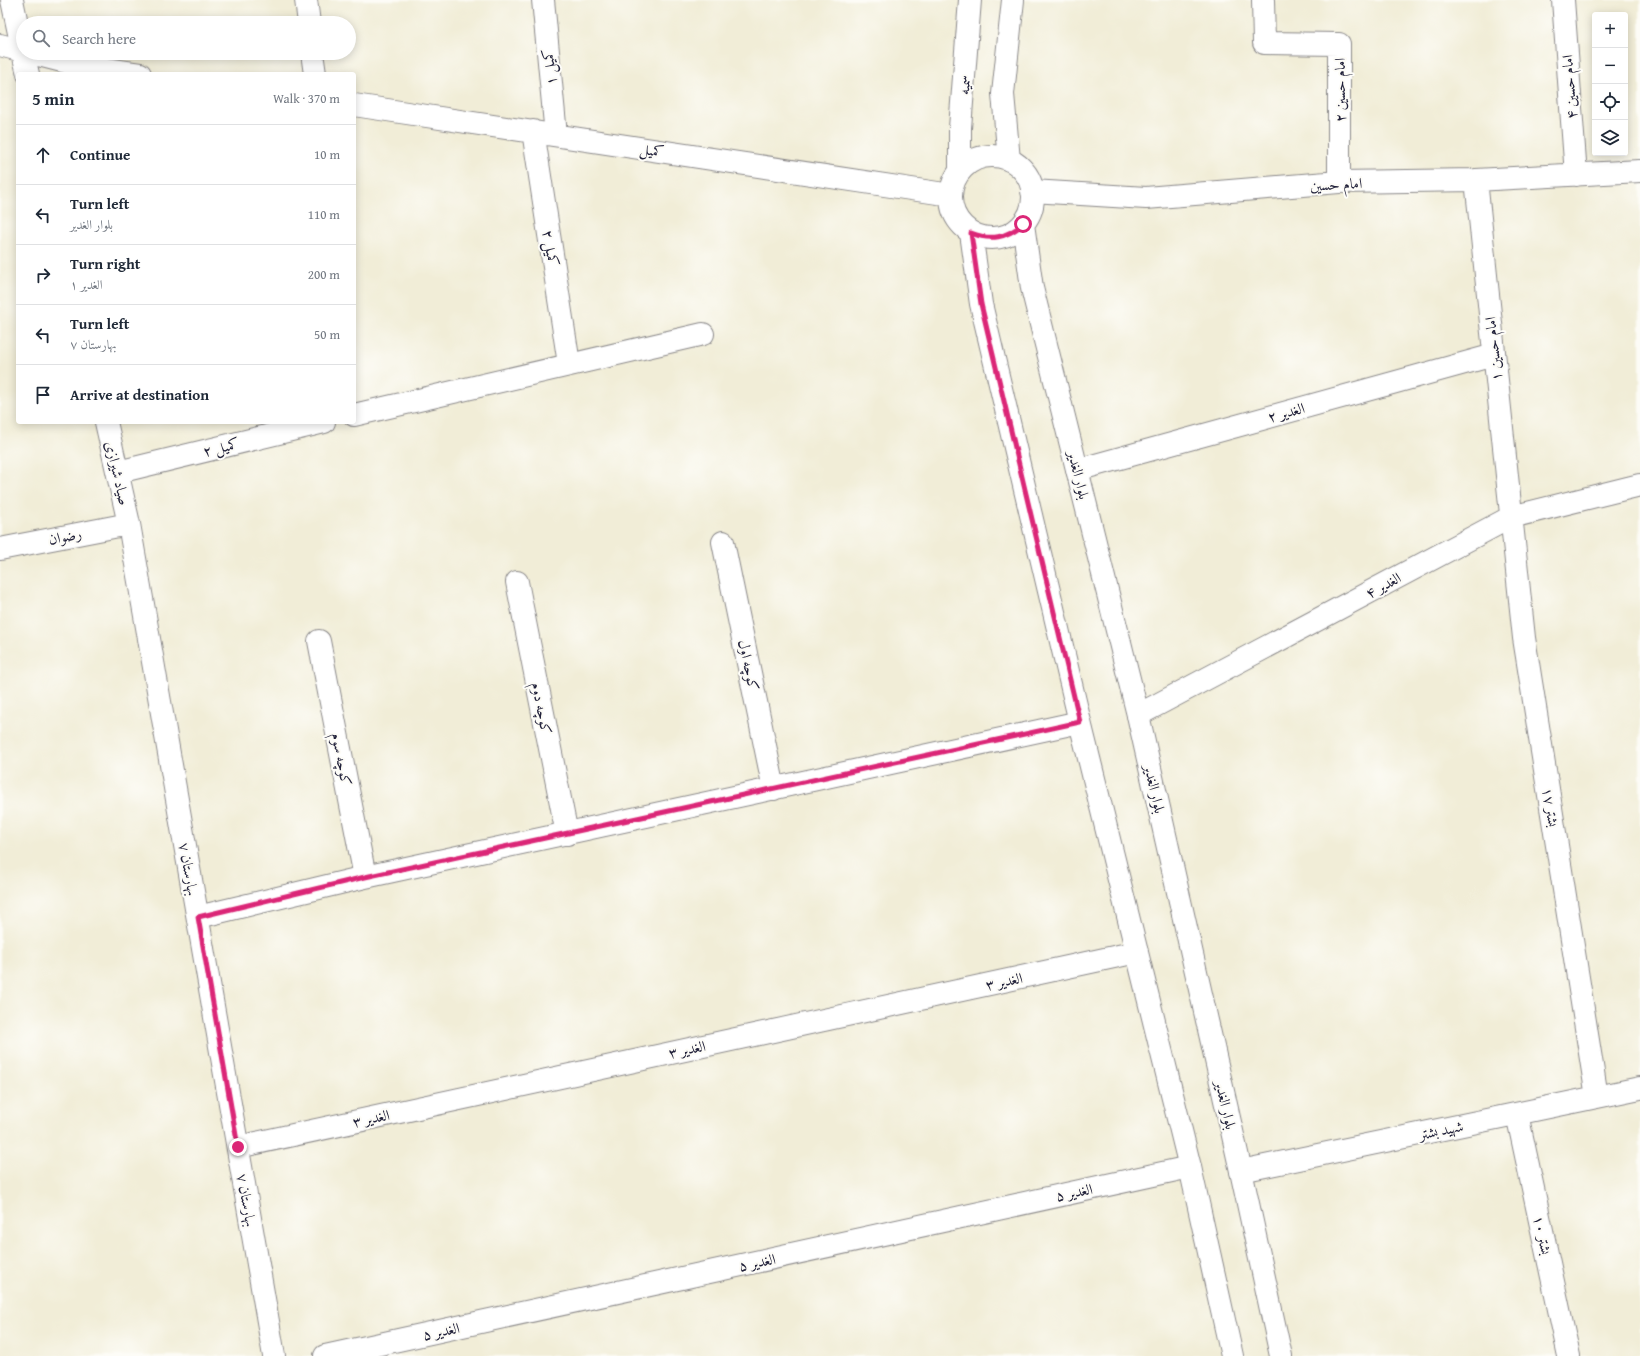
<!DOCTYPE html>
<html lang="en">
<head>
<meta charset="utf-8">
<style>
  body { margin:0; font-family:"Gentium Book Plus",Amiri,serif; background:#f6f6f7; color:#1f2937 }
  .controls { position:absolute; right:12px; top:12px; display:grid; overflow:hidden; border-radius:4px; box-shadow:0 2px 10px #0003 }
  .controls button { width:36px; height:36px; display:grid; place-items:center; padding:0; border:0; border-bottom:1px solid #e0e1e3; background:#fff; color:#1f2937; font:20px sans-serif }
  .stop { position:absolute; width:12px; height:12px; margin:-9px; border:3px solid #db2777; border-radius:50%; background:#fff }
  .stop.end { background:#db2777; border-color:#fff; box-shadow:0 1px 4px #0008 }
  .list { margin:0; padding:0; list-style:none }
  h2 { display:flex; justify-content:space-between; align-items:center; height:52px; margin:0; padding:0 16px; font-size:17px }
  h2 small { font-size:13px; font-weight:400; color:#747a83 }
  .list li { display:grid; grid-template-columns:26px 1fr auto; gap:12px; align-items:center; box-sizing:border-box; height:60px; padding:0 16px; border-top:1px solid #e0e1e3 }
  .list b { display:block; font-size:15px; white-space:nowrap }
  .list p { margin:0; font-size:13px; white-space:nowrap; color:#747a83 }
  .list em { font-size:13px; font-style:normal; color:#747a83 }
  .icon { flex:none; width:22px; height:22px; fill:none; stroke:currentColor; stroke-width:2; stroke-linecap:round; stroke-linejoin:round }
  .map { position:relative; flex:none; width:1640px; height:1356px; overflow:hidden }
  .search { position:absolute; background:#fff; box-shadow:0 2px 10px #0003; left:16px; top:16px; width:340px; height:44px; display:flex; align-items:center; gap:10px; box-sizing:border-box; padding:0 14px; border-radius:22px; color:#747a83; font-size:15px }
  .panel { position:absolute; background:#fff; box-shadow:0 2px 10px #0003; left:16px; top:72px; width:340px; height:352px; border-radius:4px }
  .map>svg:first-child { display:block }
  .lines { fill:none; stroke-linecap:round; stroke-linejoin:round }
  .minor-casing { stroke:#8a8889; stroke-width:24 }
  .tertiary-casing { stroke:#8a8889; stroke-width:24 }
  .minor { stroke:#fff; stroke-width:22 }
  .tertiary { stroke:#fff; stroke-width:22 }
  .route { stroke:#db2777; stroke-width:5 }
  .labels { text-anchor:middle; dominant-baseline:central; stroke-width:4; stroke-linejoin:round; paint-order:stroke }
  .street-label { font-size:15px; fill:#22223b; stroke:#fdfcf7 }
</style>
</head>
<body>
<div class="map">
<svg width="1640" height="1356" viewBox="0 0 1640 1356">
  <rect width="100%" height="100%" fill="#fdfcf7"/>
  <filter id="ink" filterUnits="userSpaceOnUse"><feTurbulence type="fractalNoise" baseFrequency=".025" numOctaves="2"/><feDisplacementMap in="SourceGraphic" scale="8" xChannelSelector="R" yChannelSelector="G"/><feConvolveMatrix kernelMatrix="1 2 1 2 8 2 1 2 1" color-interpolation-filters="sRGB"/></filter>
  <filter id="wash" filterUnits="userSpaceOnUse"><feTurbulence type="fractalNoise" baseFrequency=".012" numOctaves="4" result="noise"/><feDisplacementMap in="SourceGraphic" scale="16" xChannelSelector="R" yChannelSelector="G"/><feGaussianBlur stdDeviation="0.9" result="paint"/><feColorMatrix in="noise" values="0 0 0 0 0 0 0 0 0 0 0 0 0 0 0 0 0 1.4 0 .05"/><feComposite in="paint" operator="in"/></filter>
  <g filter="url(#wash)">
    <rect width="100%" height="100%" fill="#f1edd7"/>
  </g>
  <g filter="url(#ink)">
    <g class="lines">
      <!-- minor casing -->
      <g class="minor-casing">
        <path id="minor" d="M12,0L23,52
          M306,0L309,23
          M543,0L556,135
          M1263,0L1264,43L1339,44V182
          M1563,0L1576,175
          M0,45L23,51
          M23,53L28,74
          M31,53L78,65L140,74
          M312,53L315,74
          M354,105L951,195
          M533,131L569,364
          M1476,180L1524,638L1597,1097
          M1032,191L1146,198L1339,182L1476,180L1640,171
          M354,415L703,334
          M106,422L129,524L274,1356
          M1077,470L1494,355
          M118,472L324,422
          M723,542L774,789
          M0,549L129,524
          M517,582L567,834
          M319,641L365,877
          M1138,715L1511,517L1640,485
          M198,917L365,877L1080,722
          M1517,1114L1569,1356
          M238,1147L1137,952
          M1241,1171L1640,1088
          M325,1356L1190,1167"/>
      </g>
      <!-- tertiary casing -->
      <g class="tertiary-casing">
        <path id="tertiary" d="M951 197a41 41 0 1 1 82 0a41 41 0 1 1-82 0Z
          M1009,160L1003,94L1013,0
          M960,170V128L970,0
          M1023,224L1032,288L1138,715L1241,1171L1281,1356
          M971,233L981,304L1080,722L1190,1167L1232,1356"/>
      </g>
      <!-- minor -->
      <use href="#minor" class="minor"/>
      <!-- tertiary -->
      <use href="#tertiary" class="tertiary"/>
    </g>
  </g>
  <g class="lines" filter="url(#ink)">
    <!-- route -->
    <path class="route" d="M238,1147L198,917L365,877L1080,722L981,304L971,233C991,241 1006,238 1023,224"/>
  </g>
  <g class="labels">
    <!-- street labels -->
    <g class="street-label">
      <text transform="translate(549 67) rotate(-96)">کمیل ۱</text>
      <text transform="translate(964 85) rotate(-86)">سمیه</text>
      <text transform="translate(1569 87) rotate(-94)">امام حسین ۴</text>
      <text transform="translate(1339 90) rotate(-90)">امام حسین ۲</text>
      <text transform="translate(652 150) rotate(9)">کمیل</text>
      <text transform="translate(1336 184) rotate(-3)">امام حسین</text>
      <text transform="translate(551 248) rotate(81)">کمیل ۲</text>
      <text transform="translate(1493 349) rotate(-96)">امام حسین ۱</text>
      <text transform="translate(1286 412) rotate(-15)">الغدیر ۲</text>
      <text transform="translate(221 447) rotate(-13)">کمیل ۲</text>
      <text transform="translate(118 473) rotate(77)">صیاد شیرازی</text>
      <text transform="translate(1079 475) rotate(76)">بلوار الغدیر</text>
      <text transform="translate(65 536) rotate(-11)">رضوان</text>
      <text transform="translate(1383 585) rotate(-28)">الغدیر ۴</text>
      <text transform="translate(749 665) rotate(78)">کوچه اول</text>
      <text transform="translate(542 708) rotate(79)">کوچه دوم</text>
      <text transform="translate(342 759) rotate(79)">کوچه سوم</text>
      <text transform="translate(1155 789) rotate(77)">بلوار الغدیر</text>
      <text transform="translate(1551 807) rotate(81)">بشتر ۱۷</text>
      <text transform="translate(189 869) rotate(80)">بهارستان ۷</text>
      <text transform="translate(1004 981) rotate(-12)">الغدیر ۳</text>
      <text transform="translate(687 1049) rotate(-12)">الغدیر ۳</text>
      <text transform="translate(1226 1105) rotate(77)">بلوار الغدیر</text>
      <text transform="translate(371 1118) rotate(-12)">الغدیر ۳</text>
      <text transform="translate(1441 1130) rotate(-12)">شهید بشتر</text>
      <text transform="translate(1074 1192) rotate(-12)">الغدیر ۵</text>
      <text transform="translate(247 1200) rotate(80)">بهارستان ۷</text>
      <text transform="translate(1543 1235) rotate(78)">بشتر ۱۰</text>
      <text transform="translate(757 1262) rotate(-12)">الغدیر ۵</text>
      <text transform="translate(441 1331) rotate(-12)">الغدیر ۵</text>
    </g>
  </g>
</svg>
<div class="controls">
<button>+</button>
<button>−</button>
<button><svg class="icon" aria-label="locate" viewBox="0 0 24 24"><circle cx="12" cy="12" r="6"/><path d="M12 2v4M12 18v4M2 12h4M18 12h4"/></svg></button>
<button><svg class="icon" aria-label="layers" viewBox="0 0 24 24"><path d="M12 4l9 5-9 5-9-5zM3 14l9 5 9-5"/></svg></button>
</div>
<div class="stop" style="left:1023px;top:224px"></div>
<div class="stop end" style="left:238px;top:1147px"></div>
<div class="search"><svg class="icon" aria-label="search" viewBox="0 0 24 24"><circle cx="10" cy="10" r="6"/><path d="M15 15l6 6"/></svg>Search here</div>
<section class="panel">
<h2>5 min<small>Walk · 370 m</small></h2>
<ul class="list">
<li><svg class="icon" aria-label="ahead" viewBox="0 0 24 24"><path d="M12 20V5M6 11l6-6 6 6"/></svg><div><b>Continue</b></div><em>10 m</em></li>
<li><svg class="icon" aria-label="left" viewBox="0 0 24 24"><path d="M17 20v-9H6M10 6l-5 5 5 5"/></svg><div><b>Turn left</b><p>بلوار الغدیر</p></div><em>110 m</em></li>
<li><svg class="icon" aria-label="right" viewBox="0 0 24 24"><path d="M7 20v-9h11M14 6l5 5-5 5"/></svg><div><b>Turn right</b><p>الغدیر ۱</p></div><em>200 m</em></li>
<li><svg class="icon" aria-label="left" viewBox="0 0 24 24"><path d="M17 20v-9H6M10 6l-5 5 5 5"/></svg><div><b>Turn left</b><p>بهارستان ۷</p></div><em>50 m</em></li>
<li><svg class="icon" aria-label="arrive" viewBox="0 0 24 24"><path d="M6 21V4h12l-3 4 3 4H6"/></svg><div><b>Arrive at destination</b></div></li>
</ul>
</section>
</div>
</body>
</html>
